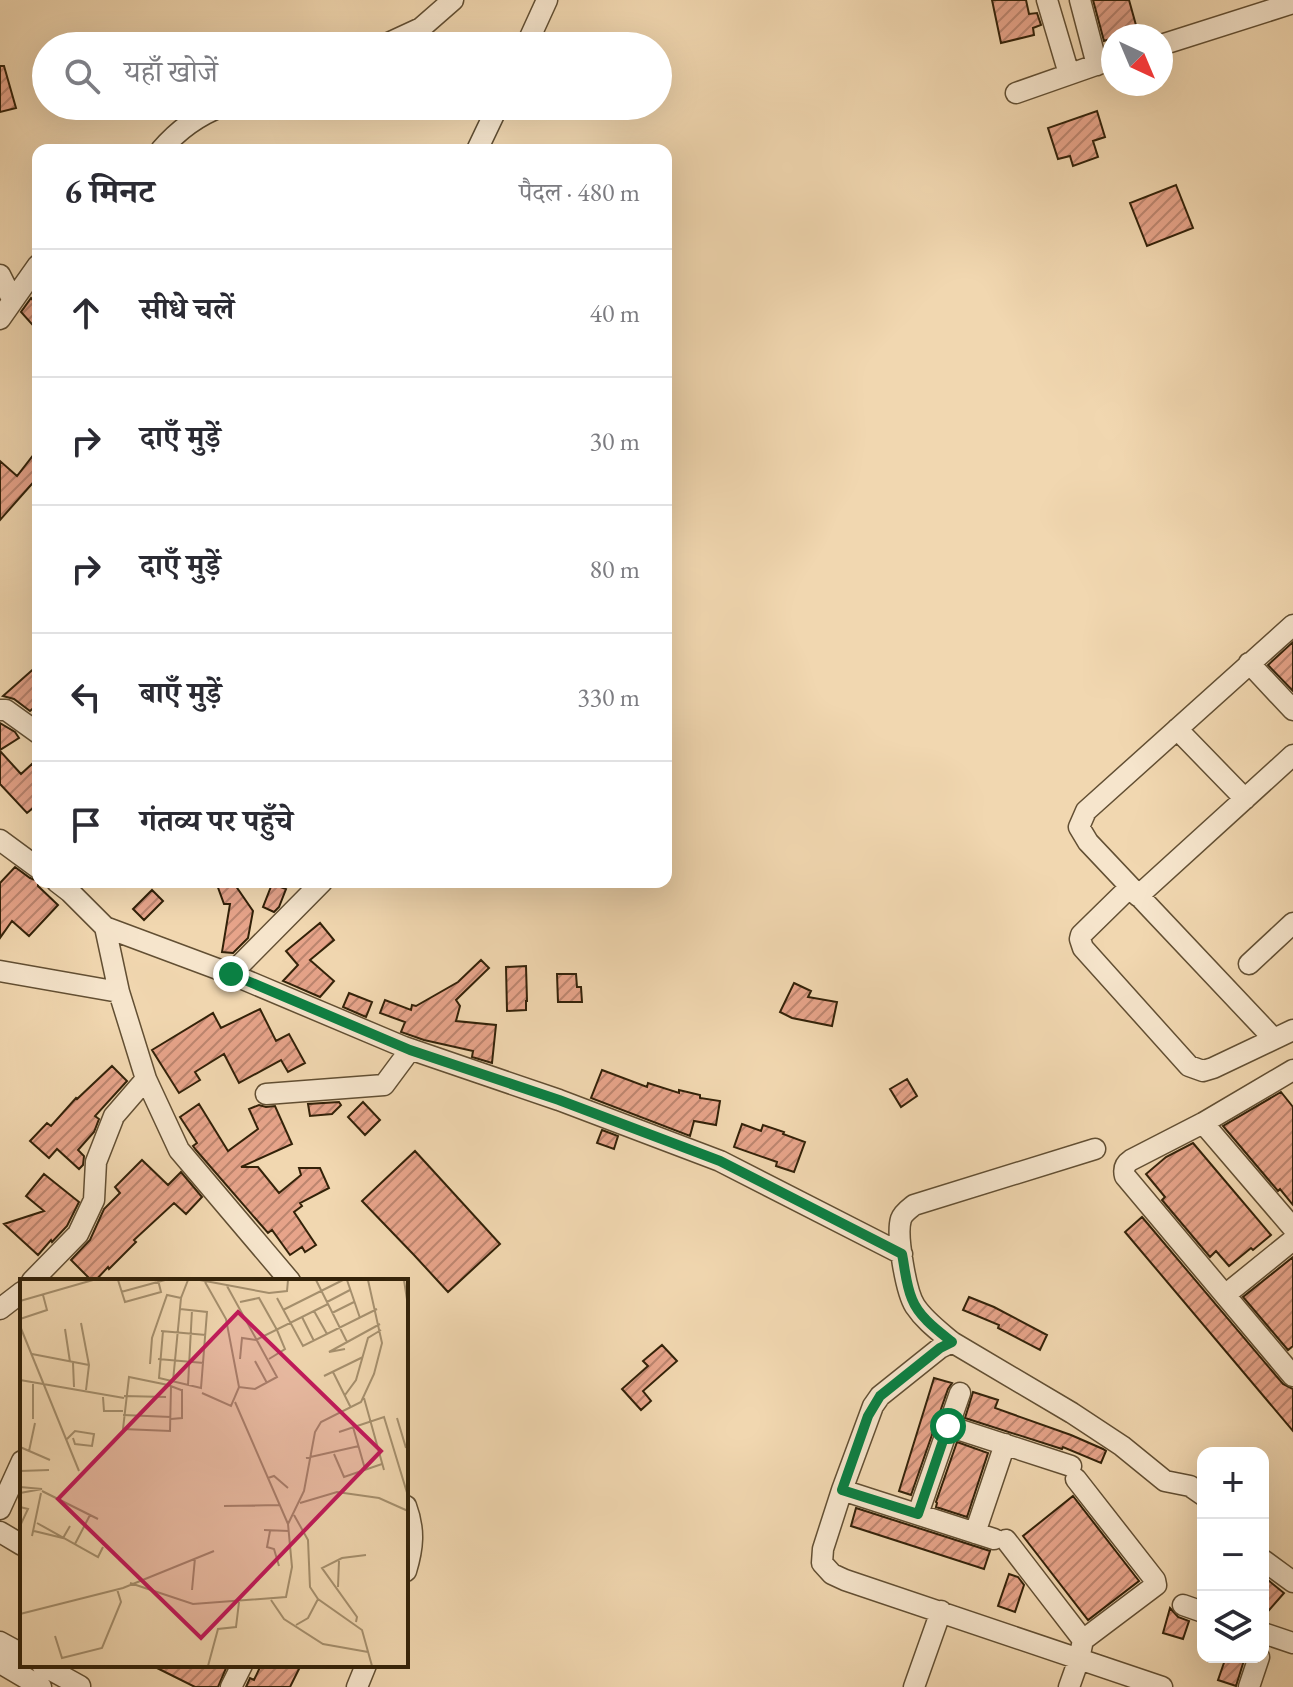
<!DOCTYPE html>
<html lang="hi">
<head>
<meta charset="utf-8">
<style>
  body { margin:0; font-family:"EB Garamond","Noto Serif Devanagari",serif; background:#f7f7f7; color:#2b2b33 }
  .controls { position:absolute; right:24px; bottom:24px; display:grid; overflow:hidden; border-radius:16px; box-shadow:0 8px 32px #0002 }
  .controls button { width:72px; height:72px; display:grid; place-items:center; padding:0; border:0; border-bottom:2px solid #e1e1e2; background:#fff; color:#2b2b33; font:40px sans-serif }
  .compass { position:absolute; left:1101px; top:24px; width:72px; height:72px; border-radius:50%; background:#fff; box-shadow:0 8px 32px #0002; rotate:136deg }
  .stop { position:absolute; width:24px; height:24px; margin:-18px; border:6px solid #0b8043; border-radius:50%; background:#fff }
  .stop.end { background:#0b8043; border-color:#fff; box-shadow:0 2px 8px #0008 }
  .list { margin:0; padding:0; list-style:none }
  h2 { display:flex; justify-content:space-between; align-items:center; height:104px; margin:0; padding:0 32px; font-size:34px }
  h2 small { font-size:26px; font-weight:400; color:#7c7c81 }
  .list li { display:grid; grid-template-columns:52px 1fr auto; gap:24px; align-items:center; box-sizing:border-box; height:128px; padding:0 32px; border-top:2px solid #e1e1e2 }
  .list b { display:block; font-size:30px; white-space:nowrap }
  .list em { font-size:26px; font-style:normal; color:#7c7c81 }
  .icon { flex:none; width:44px; height:44px; fill:none; stroke:currentColor; stroke-width:2; stroke-linecap:round; stroke-linejoin:round }
  .map { position:relative; flex:none; width:1293px; height:1687px; overflow:hidden }
  .search { position:absolute; background:#fff; box-shadow:0 8px 32px #0002; left:32px; top:32px; width:640px; height:88px; display:flex; align-items:center; gap:20px; box-sizing:border-box; padding:0 28px; border-radius:44px; color:#7c7c81; font-size:30px }
  .panel { position:absolute; background:#fff; box-shadow:0 8px 32px #0002; left:32px; top:144px; width:640px; height:744px; border-radius:16px }
  .map>svg:first-child { display:block }
  .building { fill:url(#building-hatch); stroke:#332209; stroke-width:2 }
  .lines { fill:none; stroke-linecap:round; stroke-linejoin:round }
  .street-casing { stroke:#624f33; stroke-width:23 }
  .street { stroke:#f6e5cc; stroke-width:20 }
  .route { stroke:#0b8043; stroke-width:10 }
  .inset-road { fill:none; stroke:#a58f6d; stroke-width:2 }
  .view { fill:#c2185b; fill-opacity:0.15; stroke:#c2185b; stroke-width:4 }
  .inset-edge { fill:none; stroke:#332209; stroke-width:4 }
</style>
</head>
<body>
<div class="map">
<svg width="1293" height="1687" viewBox="0 0 1293 1687">
  <defs>
    <pattern id="building-hatch" width="6" height="6" patternUnits="userSpaceOnUse" patternTransform="scale(2)"><rect width="6" height="6" fill="#e7a48a"/><path d="M-1 1l2-2M0 6l6-6M5 7l2-2" fill="none" stroke="#bc856f"/></pattern>
  </defs>
  <rect width="100%" height="100%" fill="#f1d7b0"/>
  <filter id="stains"><feTurbulence type="fractalNoise" baseFrequency=".0025" numOctaves="4"/><feColorMatrix values="0 0 0 0 .2 0 0 0 0 .09 0 0 0 0 .02 0 0 0 .5 -.17"/></filter>
  <radialGradient id="worn" r=".72"><stop offset=".6" stop-color="#630" stop-opacity="0"/><stop offset="1" stop-color="#630" stop-opacity=".3"/></radialGradient>
  <!-- building -->
  <path class="building" d="M992,0H1026L1029,14L1037,13L1041,25L1033,28L1034,35L1001,43Z
    M1093,0H1129L1139,36H1113V38L1104,41Z
    M0,66H4L16,108L0,112Z
    M1097,111L1105,137L1093,141L1098,157L1073,166L1070,156L1058,159L1048,128Z
    M1176,185L1193,228L1147,246L1130,203Z
    M31,298L38,306V331L21,312Z
    M38,449V477L0,520V461L17,476Z
    M1293,642V691L1268,665Z
    M38,665V704L30,711L14,699L3,696Z
    M0,723L15,732L19,738L0,750Z
    M0,751L21,774L32,764L38,770V804L27,813L0,784Z
    M15,867L30,878L38,881V886L58,905L29,936L12,921L0,938V883Z
    M216,882H233L253,911L248,938L233,953L222,952L230,904H224Z
    M272,884L286,889L279,907L274,912L263,907Z
    M152,890L163,901L144,920L133,909Z
    M320,923L334,940L310,960L334,981L320,997L283,981L298,965L286,951Z
    M481,960L489,968L456,1000L460,1006L456,1021L496,1025L492,1063L472,1057L473,1051L424,1040L401,1032L405,1022L380,1013L385,1000L411,1010L412,1005L416,1006L458,982Z
    M526,966L527,1001H526V1010L507,1011L506,967Z
    M557,974H576L577,987H581L582,1002H558Z
    M794,983L811,991L808,997L837,1002L832,1026L792,1018L780,1012Z
    M349,993L372,1002L366,1017L343,1007Z
    M260,1009L276,1041L289,1034L305,1063L288,1072L281,1060L239,1083L224,1054L195,1072L200,1080L179,1093L152,1050L213,1013L221,1028Z
    M112,1066L127,1081L95,1116L99,1119L94,1132L78,1150L84,1156L83,1165L79,1169L57,1149L49,1158L30,1141L47,1123L51,1126L76,1098L77,1099Z
    M602,1070L647,1087L648,1083L679,1093V1090L700,1095V1098L720,1101L716,1125L694,1121L690,1136L591,1098Z
    M907,1079L917,1096L901,1107L890,1089Z
    M1281,1092L1293,1107V1205L1280,1189L1278,1191L1223,1126Z
    M339,1102L341,1105L332,1114L310,1116L308,1104Z
    M363,1102L380,1120L365,1135L348,1117Z
    M199,1104L228,1151L258,1129L249,1109L259,1105L266,1107L275,1106L292,1144L241,1167H258L279,1193L301,1175L299,1168H320L329,1188L300,1203L302,1206L294,1212L316,1245L305,1252L302,1247L290,1255L272,1230L268,1233L196,1150L193,1146L197,1143L180,1117Z
    M742,1124L761,1131L763,1125L784,1132L783,1134L805,1142L794,1172L776,1166L777,1162L734,1147Z
    M602,1130L618,1136L614,1149L597,1143Z
    M1193,1143L1271,1235L1253,1250L1251,1248L1229,1266L1216,1251L1210,1257L1162,1200L1165,1197L1146,1174L1166,1157Z
    M415,1151L500,1244L448,1292L414,1255L362,1201Z
    M142,1160L168,1185L181,1172L202,1197L186,1214L174,1203L134,1240L136,1242L109,1269L108,1267L95,1281H92L71,1260L90,1240L104,1209L120,1193L115,1187Z
    M44,1174L79,1202L67,1226L52,1242L51,1240L38,1255L4,1224L44,1211L26,1196Z
    M1142,1217L1283,1384L1293,1389V1431L1125,1232Z
    M1293,1257V1346L1288,1350L1243,1297Z
    M969,1297L994,1307L1047,1335L1040,1350L998,1328L999,1325L963,1310Z
    M662,1345L677,1361L643,1391L651,1401L641,1410L622,1389L648,1366L643,1361Z
    M934,1378L952,1383L948,1389L911,1495L899,1491Z
    M973,1392L998,1400L995,1408L1071,1435L1103,1449L1106,1451L1101,1463L1063,1447L1062,1449L965,1418Z
    M957,1442L988,1453L967,1517L936,1507L937,1503L936,1502Z
    M1073,1496L1139,1581L1088,1620L1023,1536Z
    M856,1508L990,1551L984,1569L851,1526Z
    M1009,1574L1018,1577L1024,1585L1015,1612L998,1606Z
    M1263,1576L1284,1593L1263,1617Z
    M1170,1608L1178,1617L1189,1621L1183,1639L1163,1633Z
    M1226,1657H1245L1236,1686L1218,1680Z
    M151,1665H225L227,1666L218,1687H195Z
    M261,1665H301L290,1687H246L250,1678L254,1680Z"/>
  <g class="lines">
    <!-- street casing -->
    <g class="street-casing">
      <path id="street" d="M1047,0L1069,74
        M1080,0L1097,65
        M1161,45L1293,3
        M382,46L421,28L453,0
        M526,46L547,0
        M1016,93L1113,59
        M161,150C178,130 199,115 223,106
        M477,150L498,106
        M0,275L12,299
        M0,319L38,265
        M1249,663L1293,710
        M0,710H6L38,733
        M1177,729L1245,799
        M0,840L38,868
        M57,882L70,892L105,927L119,992L146,1079L179,1150L290,1281
        M1130,887L1081,935L1080,939L1083,948L1189,1066L1203,1071L1213,1068L1293,1030
        M1138,896L1293,755
        M105,927L231,974L404,1047L559,1100L720,1161L902,1254
        M1249,964L1293,923
        M0,971L119,992
        M231,974L322,882
        M1274,1039L1088,842L1079,827L1086,811L1293,625
        M1293,1070L1203,1123L1131,1160C1125,1164 1123,1168 1125,1176L1293,1376
        M266,1094L384,1085L410,1050
        M1203,1123L1293,1228
        M1095,1149L914,1205C909,1209 903,1213 901,1219C896,1235 906,1292 915,1306C925,1321 939,1331 952,1342L940,1348L880,1396L873,1406L842,1490L823,1549L822,1563L832,1574L845,1580L1162,1687
        M32,1281L78,1234L94,1200L96,1162L114,1116L146,1079
        M1225,1295L1293,1240
        M0,1309L22,1292
        M952,1342L1072,1413L1122,1446L1165,1481L1190,1486L1203,1495
        M948,1426L1071,1466
        M842,1490L994,1539
        M406,1506C415,1530 413,1548 406,1571
        M0,1509L22,1461
        M918,1514L960,1393
        M0,1532L22,1545
        M975,1533L1005,1444
        M1006,1540L1083,1640
        M1263,1560L1293,1582
        M1183,1605L1203,1612
        M1263,1633L1293,1643
        M0,1642L22,1654
        M0,1663L41,1687
        M42,1665L80,1686
        M231,1687L242,1665
        M357,1687L366,1665
        M914,1687L941,1611
        M1069,1687L1079,1659L1083,1640L1156,1585L1155,1580L1076,1479
        M1249,1687L1259,1657"/>
    </g>
    <!-- street -->
    <use href="#street" class="street"/>
  </g>
  <g class="lines">
    <!-- route -->
    <path class="route" d="M231,974L410,1050L559,1100L720,1161L902,1254C905,1269 906,1285 912,1299C919,1317 937,1330 952,1342L940,1348L880,1396L868,1416L842,1490L918,1514L948,1426"/>
  </g>
  <!-- overview -->
  <g transform="translate(20 1279)">
    <rect width="388" height="388" fill="#f1d7b0"/>
    <path class="inset-road" d="M98,1L105,23L141,13L138,1M180,1L249,14L267,12L268,1M296,1L327,63M327,1L340,39M384,1L388,27M185,3L206,40L219,108M101,13L145,1M257,19L283,67L357,30M0,22L73,1M220,23L239,19L257,51L265,70L249,80M307,23L330,11M263,31L323,1M294,32L307,55M312,34L334,23M282,38L294,62M0,40L27,31L23,16M61,44L69,86L66,111M0,47L59,192M45,50L50,83M141,52L186,56M143,52L139,99L181,109L187,33L160,30M325,70L309,73L360,45M12,75L69,86M138,80L184,84M220,80L222,59L236,61L308,25M235,82L247,104M53,84L54,108M130,85L132,59L147,16L161,19M313,93L331,129M304,97L343,78M0,101L104,119M153,102L161,19L168,1M13,105V140M168,106L172,31M182,114L211,127L219,108L235,110L257,98L207,7M325,116L336,101L348,59L361,51M104,117L146,118M83,118L84,132H103M344,119L364,191M215,123L268,245M103,136L151,138M377,139L386,169M151,140L162,139V111H161L148,106L109,98L103,150L150,152L151,107M333,148L345,190M319,153L364,138L388,217M47,160L55,152L74,155L72,167L55,165L53,159M0,168L30,181M9,172L15,144M314,175L324,198L362,185M286,179L339,167M0,192L29,191M248,199L254,197L268,209M0,208L22,210L0,214M22,212L78,240M280,224L317,213L359,219L388,232M204,227L260,226M0,228L8,230L0,247M274,236L288,261L290,308L298,320L342,351L352,387M17,244L78,278L83,268M244,251L269,252M14,252L43,259L50,247M250,252L247,268L254,270L259,287M12,257L21,214M55,265L70,236M110,304L173,325L266,318L272,288L268,245L284,212L295,153L301,143L341,123L354,95L362,64L348,1M318,308L319,282M172,311L175,279M251,321L264,340L303,365L348,373M0,335L103,309L194,272M336,343L337,338L302,289L322,279L346,276M276,346L288,339L298,320M35,357L42,379L82,369L101,323L97,310M188,387L198,350L216,348L219,323"/>
    <path class="view" d="M218,33L361,172L181,359L38,220Z"/>
    <rect width="388" height="388" class="inset-edge"/>
  </g>
  <rect width="100%" height="100%" filter="url(#stains)"/>
  <rect width="100%" height="100%" fill="url(#worn)"/>
</svg>
<div class="controls">
<button>+</button>
<button>−</button>
<button><svg class="icon" aria-label="layers" viewBox="0 0 24 24"><path d="M12 4l9 5-9 5-9-5zM3 14l9 5 9-5"/></svg></button>
</div>
<svg class="compass" viewBox="-18 -18 36 36"><path d="M0-13l5 13h-10z" fill="#e53935"/><path d="M0 13l5-13h-10z" fill="#7c7c81"/></svg>
<div class="stop" style="left:948px;top:1426px"></div>
<div class="stop end" style="left:231px;top:974px"></div>
<div class="search"><svg class="icon" aria-label="search" viewBox="0 0 24 24"><circle cx="10" cy="10" r="6"/><path d="M15 15l6 6"/></svg>यहाँ खोजें</div>
<section class="panel">
<h2>6 मिनट<small>पैदल · 480 m</small></h2>
<ul class="list">
<li><svg class="icon" aria-label="ahead" viewBox="0 0 24 24"><path d="M12 20V5M6 11l6-6 6 6"/></svg><div><b>सीधे चलें</b></div><em>40 m</em></li>
<li><svg class="icon" aria-label="right" viewBox="0 0 24 24"><path d="M7 20v-9h11M14 6l5 5-5 5"/></svg><div><b>दाएँ मुड़ें</b></div><em>30 m</em></li>
<li><svg class="icon" aria-label="right" viewBox="0 0 24 24"><path d="M7 20v-9h11M14 6l5 5-5 5"/></svg><div><b>दाएँ मुड़ें</b></div><em>80 m</em></li>
<li><svg class="icon" aria-label="left" viewBox="0 0 24 24"><path d="M17 20v-9H6M10 6l-5 5 5 5"/></svg><div><b>बाएँ मुड़ें</b></div><em>330 m</em></li>
<li><svg class="icon" aria-label="arrive" viewBox="0 0 24 24"><path d="M6 21V4h12l-3 4 3 4H6"/></svg><div><b>गंतव्य पर पहुँचे</b></div></li>
</ul>
</section>
</div>
</body>
</html>
